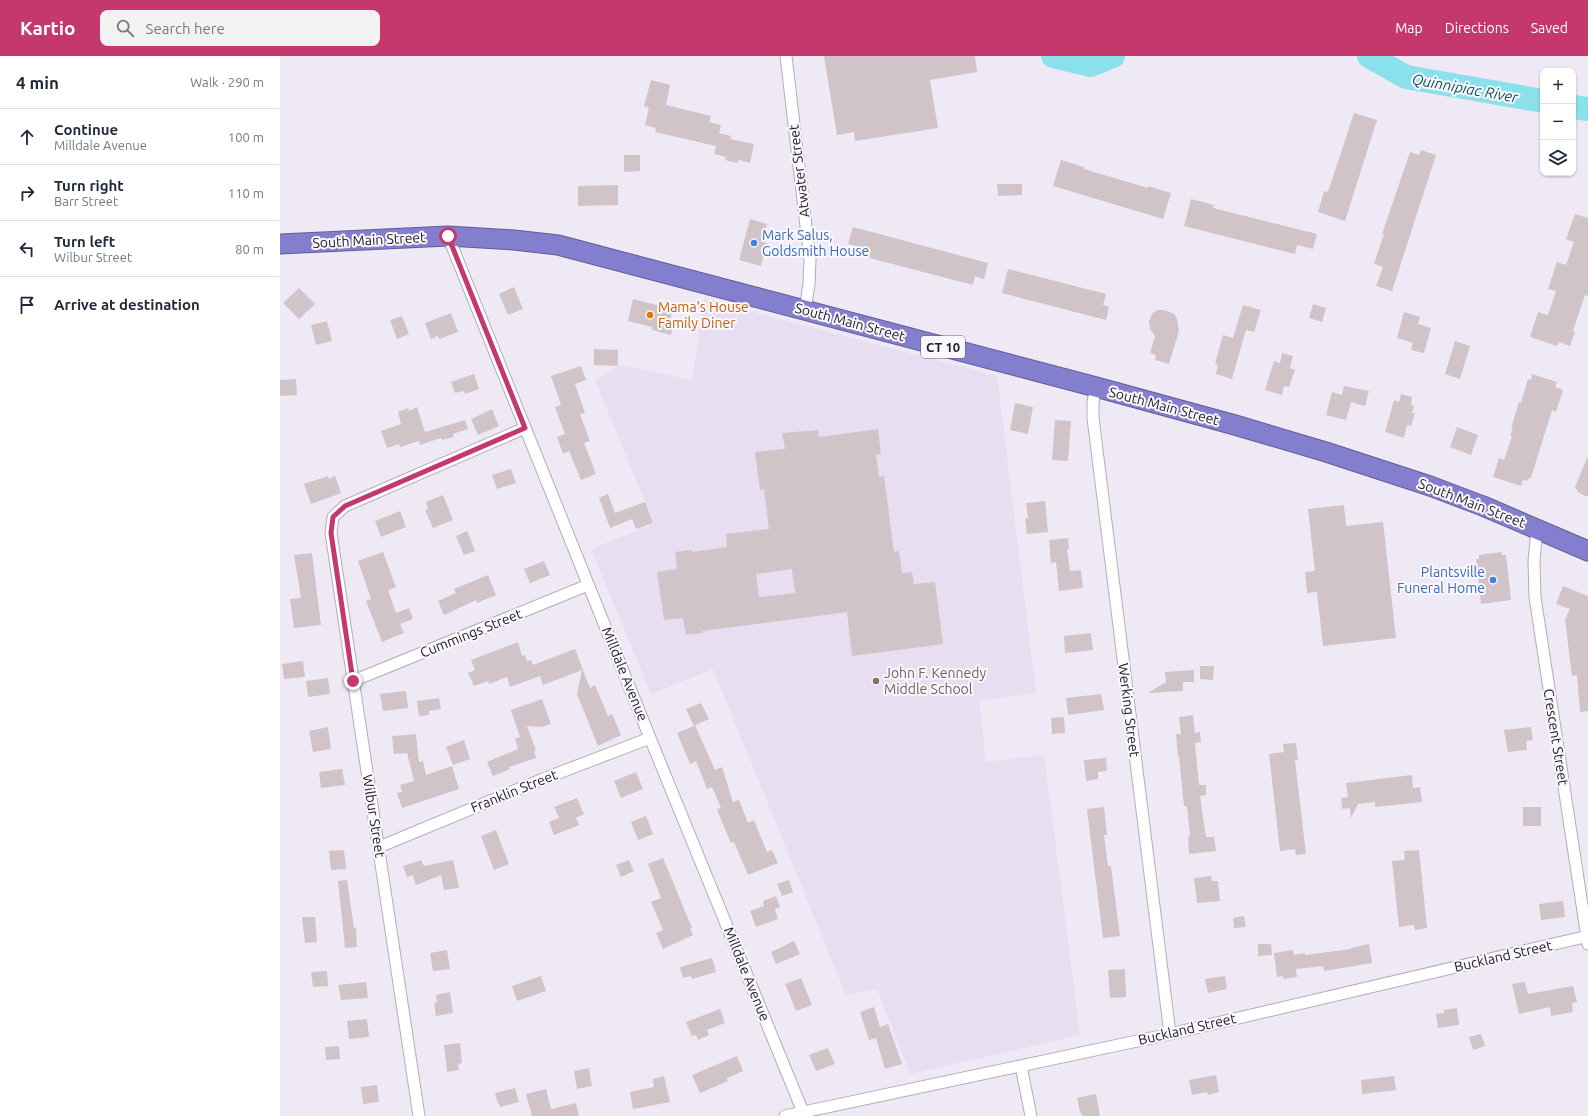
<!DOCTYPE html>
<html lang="en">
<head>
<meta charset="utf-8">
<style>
  body { margin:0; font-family:Ubuntu,sans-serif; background:#f2f2f3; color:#1f2937 }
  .controls { position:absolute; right:12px; top:12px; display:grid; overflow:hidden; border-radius:8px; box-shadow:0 1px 3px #0004 }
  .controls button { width:36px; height:36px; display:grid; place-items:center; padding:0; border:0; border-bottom:1px solid #e0e1e3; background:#fff; color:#1f2937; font:20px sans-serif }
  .stop { position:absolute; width:12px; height:12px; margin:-9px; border:3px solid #c4386d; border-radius:50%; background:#fff }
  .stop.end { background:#c4386d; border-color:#fff; box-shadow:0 1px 4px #0008 }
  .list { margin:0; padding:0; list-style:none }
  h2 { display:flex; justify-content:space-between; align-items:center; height:52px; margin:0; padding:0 16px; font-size:17px }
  h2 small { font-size:13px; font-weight:400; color:#747a83 }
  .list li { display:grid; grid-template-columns:26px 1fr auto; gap:12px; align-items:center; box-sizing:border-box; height:56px; padding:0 16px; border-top:1px solid #e0e1e3 }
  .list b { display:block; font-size:15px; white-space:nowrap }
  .list p { margin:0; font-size:13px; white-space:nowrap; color:#747a83 }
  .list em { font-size:13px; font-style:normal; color:#747a83 }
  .icon { flex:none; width:22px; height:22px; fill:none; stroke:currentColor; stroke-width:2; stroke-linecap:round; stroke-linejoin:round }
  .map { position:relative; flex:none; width:1308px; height:1060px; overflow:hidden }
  header { display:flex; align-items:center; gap:24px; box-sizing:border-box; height:56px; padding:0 20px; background:#c4386d; color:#fff }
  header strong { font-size:19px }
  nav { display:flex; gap:22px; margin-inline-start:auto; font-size:14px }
  .search { width:280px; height:36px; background:#f2f2f3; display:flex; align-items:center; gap:10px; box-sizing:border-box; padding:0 14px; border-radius:8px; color:#747a83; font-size:15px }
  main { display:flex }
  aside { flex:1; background:#fff }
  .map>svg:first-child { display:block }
  .built { fill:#e7def1 }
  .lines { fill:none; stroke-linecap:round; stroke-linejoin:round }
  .river { stroke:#8ae0eb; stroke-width:24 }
  .building { fill:#d1c4c9; fill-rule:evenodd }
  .street-casing { stroke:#b2adb8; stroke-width:13 }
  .highway-casing { stroke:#625d92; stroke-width:21 }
  .street { stroke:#fff; stroke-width:11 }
  .highway { stroke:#847ece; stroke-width:19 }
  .route { stroke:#c4386d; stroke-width:5 }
  .shop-dot { fill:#3f7fe0; stroke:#fbf7fe; stroke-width:1.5 }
  .food-dot { fill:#e8710a; stroke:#fbf7fe; stroke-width:1.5 }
  .education-dot { fill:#8d6e63; stroke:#fbf7fe; stroke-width:1.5 }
  .labels { text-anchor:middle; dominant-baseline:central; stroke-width:4; stroke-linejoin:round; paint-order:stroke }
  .shield { fill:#fbf7fe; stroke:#636065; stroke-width:1 }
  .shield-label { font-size:13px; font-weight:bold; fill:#222024 }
  .street-label { font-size:14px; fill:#222024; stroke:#fbf7fe }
  .shop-label { font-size:14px; fill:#366cbe; stroke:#fbf7fe; text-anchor:start }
  .food-label { font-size:14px; fill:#c56008; stroke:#fbf7fe; text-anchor:start }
  .education-label { font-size:14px; fill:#785e54; stroke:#fbf7fe; text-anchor:start }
  .water-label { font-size:15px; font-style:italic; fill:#08565e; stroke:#fbf7fe }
</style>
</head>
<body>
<header>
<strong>Kartio</strong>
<div class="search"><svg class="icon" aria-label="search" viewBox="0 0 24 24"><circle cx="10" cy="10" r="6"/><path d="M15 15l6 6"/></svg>Search here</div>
<nav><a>Map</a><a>Directions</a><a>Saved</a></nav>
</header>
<main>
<aside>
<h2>4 min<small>Walk · 290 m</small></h2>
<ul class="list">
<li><svg class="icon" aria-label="ahead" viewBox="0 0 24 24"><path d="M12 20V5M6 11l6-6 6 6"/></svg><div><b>Continue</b><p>Milldale Avenue</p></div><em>100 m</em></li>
<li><svg class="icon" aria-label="right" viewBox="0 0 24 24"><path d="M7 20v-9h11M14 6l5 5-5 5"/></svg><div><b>Turn right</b><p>Barr Street</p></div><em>110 m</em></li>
<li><svg class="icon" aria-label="left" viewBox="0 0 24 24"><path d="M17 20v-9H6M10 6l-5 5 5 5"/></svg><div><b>Turn left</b><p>Wilbur Street</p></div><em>80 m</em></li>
<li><svg class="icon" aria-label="arrive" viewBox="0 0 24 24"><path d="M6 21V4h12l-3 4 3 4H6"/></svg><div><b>Arrive at destination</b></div></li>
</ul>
</aside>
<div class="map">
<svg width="1308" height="1060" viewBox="0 0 1308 1060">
  <rect width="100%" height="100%" fill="#eee9f5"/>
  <!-- built -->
  <path class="built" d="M424,243L717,320L756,637L699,645L706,706L764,699L800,979L630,1018L597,933L566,939L433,613L371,638L311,493L374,468L315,324L341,309L412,324Z"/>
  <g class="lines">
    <!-- river -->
    <path class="river" d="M773,0L811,9L833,0
      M1089,0L1126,21L1263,45
      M1293,51L1308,53"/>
  </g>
  <!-- building -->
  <path class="building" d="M544,0H695L697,16L650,24L658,72L575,85L574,76L557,79Z
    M371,24L390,29L386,49L431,60L429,66L441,69L439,77L451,80L450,83L474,88L470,107L459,104L457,107L445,104L446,101L434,98L436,90L375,76L376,72L365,69L369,52L364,50Z
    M1074,57L1097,64L1065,165L1038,156L1044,135L1048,136Z
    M1141,94L1156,99L1112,235L1096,230L1103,211L1094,208L1104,178H1102L1130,96L1139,99Z
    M344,99H360V115L344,116Z
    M781,104L804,111V113L868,132V130L891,137L883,163L773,130Z
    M717,128H742V139L718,140Z
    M338,129V149L298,150V130Z
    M911,143L934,149L933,152L1037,178L1033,193L1017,189L1015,198L904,170Z
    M1295,158L1308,162V240L1305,239L1293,275L1295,276L1290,290L1279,286L1277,290L1250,281L1258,256L1268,259L1276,235L1268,233L1277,206L1286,209L1294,186L1286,183Z
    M470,163L487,168L482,186L487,187L481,210L459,204Z
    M573,171L708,207L704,223L695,220L693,229L578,199L580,191L568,188Z
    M728,213L826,238L823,249L829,251L826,264L722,237Z
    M234,231L243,253L228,259L219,238Z
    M19,232L35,248L19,263L3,247Z
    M353,243L393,253L390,265L394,266L391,279L372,274V271L348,265Z
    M1033,248L1046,252L1042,266L1029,262Z
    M963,249L981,254L974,276L966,274L952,323L936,318L938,309L935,308L943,279L953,282Z
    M877,254H884L890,256L894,258L897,263L899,275L889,308L875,304L876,299L870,297L875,280L870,273L869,265L872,258Z
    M1124,256L1140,261L1138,268L1151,272L1144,297L1131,294L1133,287L1117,282Z
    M171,257L178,276L159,283L158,280L151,283L145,267Z
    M122,260L129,278L117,283L110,264Z
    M47,265L52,285L36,289L31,269Z
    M1175,285L1190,290L1180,323L1165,318Z
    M314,293L338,294V310L314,309Z
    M1002,297L1013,300L1010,312L1015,314L1009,331L1004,330L1002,339L985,334L994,305L1000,307Z
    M301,310L306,324L295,328L305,357L300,358L310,385L304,387L316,418L301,424L289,395L283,398L277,381L285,378L275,351L281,349L271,320Z
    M194,318L199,333L185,338L184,335L175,337L171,326Z
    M1252,318L1277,326L1275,331L1283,334L1276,356L1272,354L1251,422H1249L1248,425L1243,424L1241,430L1213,421L1219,402L1224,404L1232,380L1230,379L1233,373L1231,372L1239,346L1241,347L1248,323L1251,324Z
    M16,323L17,339L0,340V324Z
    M1064,330L1089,335L1085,350L1071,346L1066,364L1046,359L1052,336L1062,339Z
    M1121,338L1132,341L1131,349L1134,350L1132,357H1135L1131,370L1127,369L1124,382L1105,376L1114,344L1119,346Z
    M735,347L753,351L748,378L730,374Z
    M137,351L145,376L185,364L188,373L173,378L174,381L162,384L161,382L140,389L139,385L120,391L119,388L107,392L101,375L121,368L118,356L128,352L129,355Z
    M212,353L219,370L198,379L191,363Z
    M775,364L791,365L788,405L772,404Z
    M1177,371L1198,379L1191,399L1170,391Z
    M598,373L601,398L596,399L599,421L604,420L614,496L619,495L622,517L632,516L634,528L655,526L663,588L572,600L567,556L422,575L423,577L406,579L403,562L384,564L377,516L397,513L395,496L412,494V496L447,491L446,478L489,473L484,433L480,434L475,396L505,393L502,377L538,374L539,381ZM512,513L515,537L479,541L476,518Z
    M1308,400V441L1299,437L1295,431Z
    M231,413L236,427L217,433L212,419Z
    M48,420L49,423L55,420L61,437L31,448L24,428Z
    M328,438L335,457L365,446L373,467L356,473L352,463L330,472L319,442Z
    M163,439L173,464L153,472L145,454L148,453L146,446Z
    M765,445L768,476L747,478L745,463L748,462L746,447Z
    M1064,449L1066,470L1103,466L1116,582L1043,590L1037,536L1027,537L1025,516L1035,515L1028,453Z
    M120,455L126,471L101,481L95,465Z
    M187,475L195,495L184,499L176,480Z
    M788,482L789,493H787L790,515L801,514L803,532L779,535L776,506L771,507L769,484Z
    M103,496L116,531L108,534L116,557L129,552L133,563L120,568L124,577L102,586L86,545L91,543L78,505Z
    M1221,496L1222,499H1226L1231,544L1201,548L1196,503H1199V499Z
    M32,497L41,569L14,572L10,543L21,542L14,499Z
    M264,505L270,519L250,527L244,513Z
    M208,519L216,539L197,547L196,544L164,559L158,545L176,537L174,533Z
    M1283,530L1308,540V655L1300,656L1297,619L1292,620L1285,564L1290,553L1276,548Z
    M811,577L813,594L785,597L784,580Z
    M238,586L242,600L245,599L247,605L251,604L253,609L295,593L310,632L315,629L328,660L332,658L341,679L318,690L297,638L302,614L263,629L260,620L230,631L227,621L209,628L208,625L194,630L188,617L195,614L191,604Z
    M23,605L25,621L4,623L2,608Z
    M920,610H934L933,624L920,623Z
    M914,614V626H903V635L868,637L886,626L885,616Z
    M48,622L50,638L28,641L26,625Z
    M126,635L128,652L103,655L100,638Z
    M821,638L824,654L788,659L786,642Z
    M159,642L161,653L149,655V659L139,660L137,645Z
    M262,643L271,668L262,671L247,670L256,694L254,695L256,702L229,711L230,713L213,720L207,706L238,693L235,683L240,681L231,654Z
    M421,647L429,663L415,669L435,714L442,711L453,746L459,744L468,767L474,764L487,796L492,794L498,807L468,819L454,786L451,787L442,766L437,753L441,752L432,731L427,733L416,705L410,708L397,677L414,670L406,653Z
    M913,659L915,677L920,676L921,686L915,687L919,729H926V739L920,740L926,781H934L936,795L909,798L908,781L910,780L907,750H904L899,700H898L896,678H901L899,661Z
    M784,661L785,677L772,678L771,662Z
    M48,671L51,693L33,696L29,675Z
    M1251,671L1253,684L1246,685L1247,694L1228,696L1224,674Z
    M136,678L139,706L143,705L146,719L172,710L179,733L122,752L117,737L122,736L120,729L134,725L127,697L114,698L112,680Z
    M184,684L190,703L173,709L166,691Z
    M1016,687L1018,704H1015L1026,798L1016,799L1015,793L1000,795L989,698L1004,696L1003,688Z
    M826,702L827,715L818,716V723L806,725L804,704Z
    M62,713L65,729L41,732L39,716Z
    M356,716L363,733L341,742L334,725Z
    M1132,719L1133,732L1140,731L1142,746L1095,751V746L1078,748L1071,762L1070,752L1062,753L1061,742L1068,741L1066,727Z
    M297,742L304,758L296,762L299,769L274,779L269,766L279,762L274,751Z
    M824,751L827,779H824L828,810H831L840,880L823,882L807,753Z
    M1243,751H1261V770H1243Z
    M366,760L373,778L358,784L351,766Z
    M216,774L229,808L214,814L201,780Z
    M64,794L66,813L51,814L49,795Z
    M1139,794L1147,872L1135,874L1134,869L1119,871L1112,805L1125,804L1124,795Z
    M383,802L412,872H410L413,879L383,893L376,877L383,874L371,846L381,842L368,808Z
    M141,804L144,810L173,804L179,832L164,834L161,819L136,829L133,819L127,821L123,810Z
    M349,804L354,815L341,821L336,809Z
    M931,820L932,825H938L940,845L917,847L914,822Z
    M67,824L74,872H76L77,891L65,892L58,825Z
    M509,824L513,836L502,840L497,828Z
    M496,840L500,851L495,853L498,863L476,871L470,855L484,850L483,845Z
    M1283,845L1285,861L1261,864L1259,848Z
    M964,860L966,871L954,872L953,862Z
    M22,861H35L37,886L25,887Z
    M514,885L520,898L496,908L491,896Z
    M978,888H991L992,899L978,900Z
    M1089,888L1092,907L1044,915L1043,910L1016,913L1017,921L1003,923V920L997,921L994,897L1013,894L1014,899L1025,897V899L1071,893V892Z
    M167,894L170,913L153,915L150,897Z
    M432,902L436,916L412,923L411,920L403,922L400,911Z
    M845,913L846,941L830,942L828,914Z
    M47,915L48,930L33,931L31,916Z
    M261,920L266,935L237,945L232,930Z
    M945,920L947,933L928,937L925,923Z
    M521,922L532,949L516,955L505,928Z
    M86,926L88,942L61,944L58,929Z
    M1245,926L1248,938L1293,930L1297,946L1292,947L1293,956L1271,960L1270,951L1239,958L1232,928Z
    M170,936L173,957L156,960L154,947L157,946L156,939Z
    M594,951L600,971L608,968L622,1008L605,1013L596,982L589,984L580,956Z
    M1177,952L1179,969L1158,972L1156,958L1164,957V954Z
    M440,953L445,967L427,974L429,979L418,984L416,979L412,980L406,966Z
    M87,963L89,981L69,983L67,965Z
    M1201,978L1205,990L1193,994L1189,981Z
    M180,987L182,1007L178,1008L179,1014L167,1016L164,989Z
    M59,990L60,1003L46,1004L45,991Z
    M548,992L555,1008L536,1015L529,999Z
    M457,1000L463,1015L447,1022L448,1025L420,1037L412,1019Z
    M309,1012L312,1030L297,1033L294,1015Z
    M936,1019L939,1036L928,1039L927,1036L912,1039L909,1024Z
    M384,1020L390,1046L353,1053L350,1036L374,1031L373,1023Z
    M1114,1020L1116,1034L1082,1038L1081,1024Z
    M97,1029L99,1046L83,1048L81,1031Z
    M235,1032L239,1046L220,1051L219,1047L218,1048L215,1037Z
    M266,1033L271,1053L296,1047L299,1060H252L246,1038Z
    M816,1038L820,1060H803L800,1056L797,1042Z"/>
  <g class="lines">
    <!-- street casing -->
    <g class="street-casing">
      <path id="street" d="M506,0L530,204L529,228L525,254
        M168,180L370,682L523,1056
        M816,331L813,346V362L890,978
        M1257,473L1254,505L1255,541L1308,888
        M73,625L308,529
        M99,791L263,723L370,682
        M741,1010L751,1060
        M139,1060L51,477L53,461L65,450L245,372
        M505,1060L890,978L1308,880"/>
    </g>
    <!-- highway casing -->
    <g class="highway-casing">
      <path id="highway" d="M0,188L168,180L234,184L278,189L816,331L955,369L1046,396L1150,430L1203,450L1308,495"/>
    </g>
    <!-- street -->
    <use href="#street" class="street"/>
    <!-- highway -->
    <use href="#highway" class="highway"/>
  </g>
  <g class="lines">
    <!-- route -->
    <path class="route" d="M73,625L51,477L53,461L65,450L245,372L168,180"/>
  </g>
  <!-- markers -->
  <g class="shop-dot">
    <circle cx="474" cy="187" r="4"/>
    <circle cx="1213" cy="524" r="4"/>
  </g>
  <circle class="food-dot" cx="370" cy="259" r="4"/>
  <circle class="education-dot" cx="596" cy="625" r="4"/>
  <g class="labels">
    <!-- shield labels -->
    <rect class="shield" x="641" y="280" width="44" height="22" rx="3"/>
    <g class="shield-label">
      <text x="663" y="291">CT 10</text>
    </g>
    <!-- street labels -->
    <g class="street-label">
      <text transform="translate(519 115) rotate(-97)">Atwater Street</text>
      <text transform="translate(89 184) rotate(-3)">South Main Street</text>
      <text transform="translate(570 266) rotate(15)">South Main Street</text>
      <text transform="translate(884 350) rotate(15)">South Main Street</text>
      <text transform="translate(1192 447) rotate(21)">South Main Street</text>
      <text transform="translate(191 577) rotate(-22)">Cummings Street</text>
      <text transform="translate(345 618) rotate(68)">Milldale Avenue</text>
      <text transform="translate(849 654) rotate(83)">Werking Street</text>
      <text transform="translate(1276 681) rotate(81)">Crescent Street</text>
      <text transform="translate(234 735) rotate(-22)">Franklin Street</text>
      <text transform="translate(94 760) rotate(81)">Wilbur Street</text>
      <text transform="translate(1223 900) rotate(-13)">Buckland Street</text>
      <text transform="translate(467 918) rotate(68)">Milldale Avenue</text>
      <text transform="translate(907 973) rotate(-13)">Buckland Street</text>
    </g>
    <!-- shop labels -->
    <g class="shop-label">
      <text x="482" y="179">Mark Salus,<tspan x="482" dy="16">Goldsmith House</tspan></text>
      <text x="1205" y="516" text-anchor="end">Plantsville<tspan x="1205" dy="16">Funeral Home</tspan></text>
    </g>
    <!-- food labels -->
    <g class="food-label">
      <text x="378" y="251">Mama's House<tspan x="378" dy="16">Family Diner</tspan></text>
    </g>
    <!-- education labels -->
    <g class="education-label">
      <text x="604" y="617">John F. Kennedy<tspan x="604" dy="16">Middle School</tspan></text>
    </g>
    <!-- water labels -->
    <g class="water-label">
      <text transform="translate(1185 32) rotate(10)">Quinnipiac River</text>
    </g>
  </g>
</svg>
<div class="controls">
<button>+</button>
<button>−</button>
<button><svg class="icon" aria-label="layers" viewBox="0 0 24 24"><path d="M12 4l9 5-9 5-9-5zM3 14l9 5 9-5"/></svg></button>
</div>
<div class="stop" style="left:168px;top:180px"></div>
<div class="stop end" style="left:73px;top:625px"></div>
</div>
</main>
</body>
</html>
